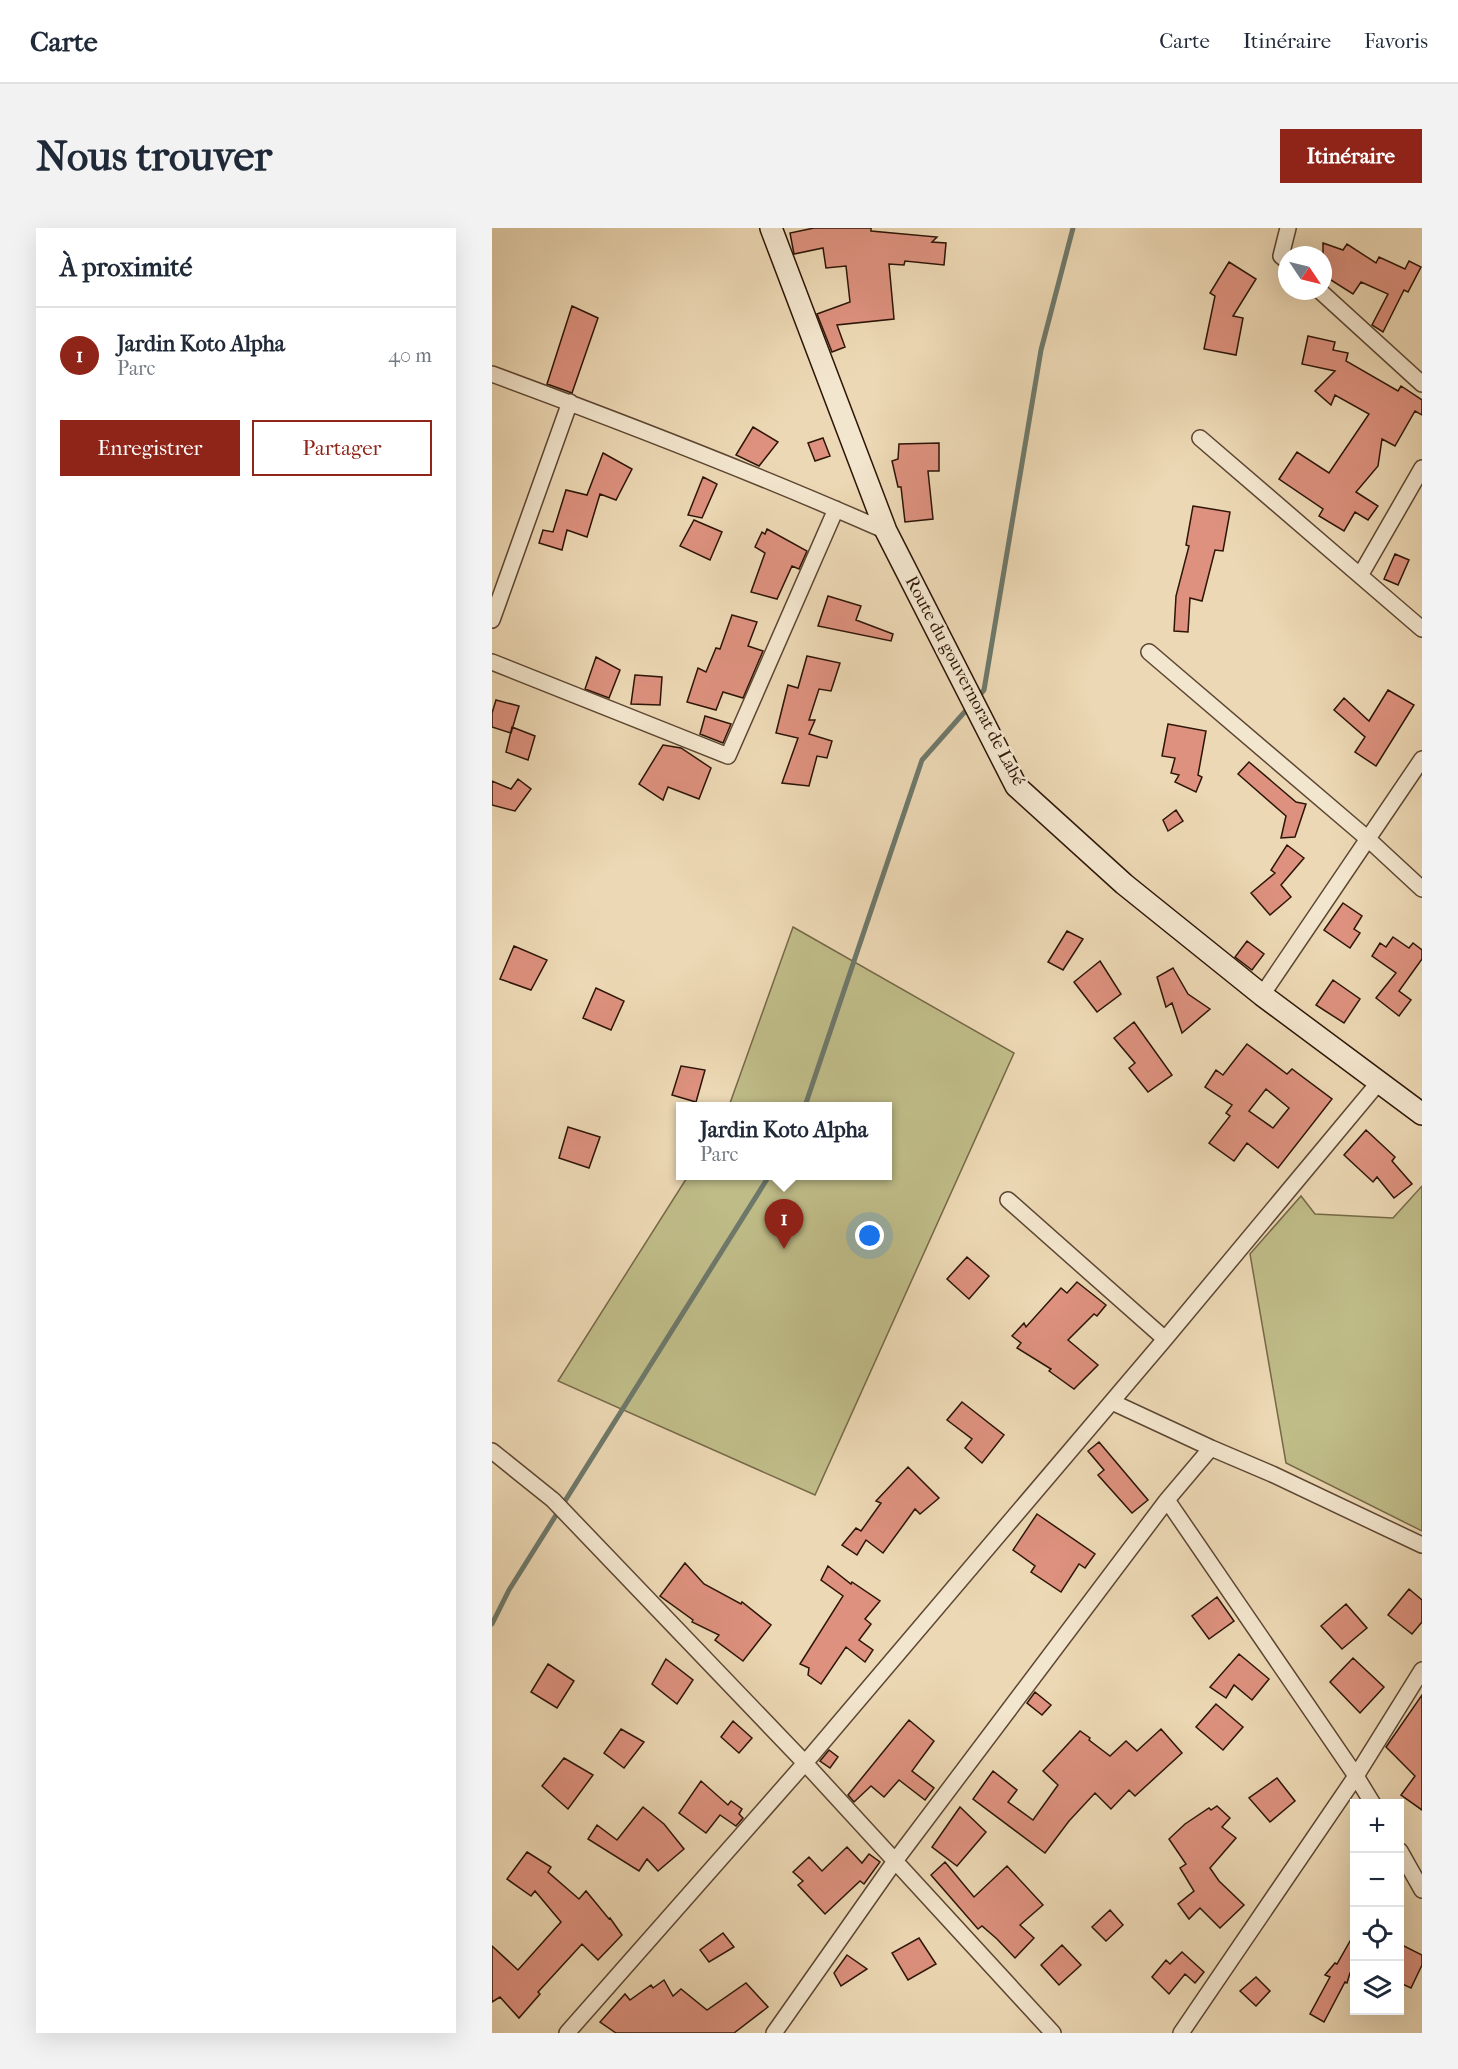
<!DOCTYPE html>
<html lang="fr">
<head>
<meta charset="utf-8">
<style>
  body { margin:0; font-family:"IM FELL French Canon",serif; background:#f2f2f3; color:#1f2937 }
  .controls { position:absolute; right:18px; bottom:18px; display:grid; overflow:hidden; border-radius:0px; box-shadow:0 6px 24px #0002 }
  .controls button { width:54px; height:54px; display:grid; place-items:center; padding:0; border:0; border-bottom:2px solid #e0e1e3; background:#fff; color:#1f2937; font:30px sans-serif }
  .compass { position:absolute; left:786px; top:18px; width:54px; height:54px; border-radius:50%; background:#fff; box-shadow:0 6px 24px #0002; rotate:125deg }
  .you { position:absolute; left:378px; top:1008px; width:21px; height:21px; margin:-15px; border:4px solid #fff; border-radius:50%; background:#1a73e8; box-shadow:0 0 0 9px #1a73e833 }
  .badge { display:grid; place-items:center; width:39px; height:39px; border-radius:50%; background:#8f2418; color:#fff; font-size:20px; font-weight:700 }
  .pin { position:absolute; translate:-50% -50px; filter:drop-shadow(0 2px 3px #0008) }
  .pin::after { content:''; position:absolute; top:32px; width:21px; height:18px; background:inherit; clip-path:polygon(0 0,100% 0,50% 100%) }
  .popup { position:absolute; left:184px; top:874px; width:216px; height:78px; box-sizing:border-box; display:grid; place-content:center; border-radius:0px; background:#fff; filter:drop-shadow(0 2px 4px #0005); font-size:20px; white-space:nowrap; color:#747a83 }
  .popup b { font-size:22px; color:#1f2937 }
  .popup::after { content:''; position:absolute; left:50%; top:100%; margin-left:-12px; border:12px solid transparent; border-top-color:#fff }
  .list { margin:0; padding:0; list-style:none }
  h2 { display:flex; justify-content:space-between; align-items:center; height:78px; margin:0; padding:0 24px; font-size:26px }
  h2 small { font-size:20px; font-weight:400; color:#747a83 }
  .list li { display:grid; grid-template-columns:39px 1fr auto; gap:18px; align-items:center; box-sizing:border-box; height:96px; padding:0 24px; border-top:2px solid #e0e1e3 }
  .list b { display:block; font-size:22px; white-space:nowrap }
  .list p { margin:0; font-size:20px; white-space:nowrap; color:#747a83 }
  .list em { font-size:20px; font-style:normal; color:#747a83 }
  .actions { display:flex; gap:12px; padding:18px 24px }
  .actions a { flex:1; padding:14px 0; border:2px solid #8f2418; border-radius:0px; text-align:center; font-size:21px; color:#8f2418 }
  .actions .main { background:#8f2418; color:#fff }
  .icon { flex:none; width:33px; height:33px; fill:none; stroke:currentColor; stroke-width:2; stroke-linecap:round; stroke-linejoin:round }
  .map { position:relative; flex:none; width:930px; height:1805px; overflow:hidden; border-radius:0px }
  header { display:flex; align-items:center; gap:36px; box-sizing:border-box; height:84px; padding:0 30px; background:#fff; border-bottom:2px solid #e0e1e3 }
  header strong { font-size:28px }
  nav { display:flex; gap:33px; margin-inline-start:auto; font-size:21px }
  .intro { display:flex; align-items:center; justify-content:space-between; box-sizing:border-box; height:144px; padding:0 36px }
  h1 { margin:0; font-size:42px }
  .button { padding:15px 27px; border-radius:0px; background:#8f2418; color:#fff; font-size:21px; font-weight:700 }
  main { display:flex; gap:36px; padding:0 36px }
  aside { flex:1; background:#fff; border-radius:0px; box-shadow:0 6px 24px #0002 }
  .map>svg:first-child { display:block }
  .green { fill:#bfbc88; stroke:#766848; stroke-width:1.5 }
  .lines { fill:none; stroke-linecap:round; stroke-linejoin:round }
  .stream { stroke:#6e786a; stroke-width:5 }
  .building { fill:#dd917e; stroke:#2d1507; stroke-width:1.5; fill-rule:evenodd }
  .street-casing { stroke:#5d4632; stroke-width:18 }
  .secondary-casing { stroke:#2d1507; stroke-width:24 }
  .street { stroke:#f3e6ce; stroke-width:15 }
  .secondary { stroke:#f3e6ce; stroke-width:21 }
  .labels { text-anchor:middle; dominant-baseline:central; stroke-width:5; stroke-linejoin:round; paint-order:stroke }
  .street-label { font-size:18px; fill:#2d1507; stroke:#f3e6ce }
</style>
</head>
<body>
<header>
<strong>Carte</strong>
<nav><a>Carte</a><a>Itinéraire</a><a>Favoris</a></nav>
</header>
<div class="intro"><h1>Nous trouver</h1><a class="button">Itinéraire</a></div>
<main>
<aside>
<h2>À proximité<small></small></h2>
<ul class="list">
<li><span class="badge">1</span><div><b>Jardin Koto Alpha</b><p>Parc</p></div><em>40 m</em></li>
</ul>
<div class="actions"><a class="main">Enregistrer</a><a>Partager</a></div>
</aside>
<div class="map">
<svg width="930" height="1805" viewBox="0 0 930 1805">
  <rect width="100%" height="100%" fill="#ecd8b4"/>
  <filter id="stains"><feTurbulence type="fractalNoise" baseFrequency=".00333" numOctaves="4"/><feColorMatrix values="0 0 0 0 .2 0 0 0 0 .09 0 0 0 0 .02 0 0 0 .5 -.17"/></filter>
  <radialGradient id="worn" r=".72"><stop offset=".6" stop-color="#630" stop-opacity="0"/><stop offset="1" stop-color="#630" stop-opacity=".3"/></radialGradient>
  <!-- green -->
  <path class="green" d="M301,699L522,825L323,1267L66,1153L196,948H395V878H237Z
    M930,958V1303L794,1235L758,1026L809,968L823,986L901,990Z"/>
  <g class="lines">
    <!-- stream -->
    <path class="stream" d="M485,470L492,462L549,122L581,0
      M313,878L430,532L477,479
      M0,1396L17,1362L277,948"/>
  </g>
  <!-- building -->
  <path class="building" d="M322,0H379V3L445,9L440,14L454,15L452,37L413,33L412,37L397,36L402,91L345,97L353,119L340,124L325,86L358,74L354,38L334,40L331,20L302,26L298,5Z
    M831,15L851,22L855,16L884,35L887,29L913,41L917,33L929,39L916,64L912,62L891,104L880,97L896,66L869,54L861,66L831,47Z
    M737,34L764,51L741,88L751,90L744,127L712,121L723,68L718,65Z
    M80,78L106,90L80,165L55,156Z
    M816,108L843,114L841,122L856,125L854,133L906,163L909,158L930,172V187L923,183L903,218L890,211L886,238L864,264L886,278L876,292L863,284L852,303L827,288L831,281L787,251L805,224L837,245L877,186L843,167L839,177L823,163L843,143L810,136Z
    M261,199L286,214L267,238L244,227Z
    M331,210L338,228L323,233L316,215Z
    M447,215V243H436L441,291L413,294L409,259H406L400,233L406,231L407,216Z
    M111,225L140,241L124,272L108,266L95,309L75,302L70,322L47,315L51,302L61,304L74,262L95,267Z
    M211,249L225,256L210,290L196,287Z
    M701,278L738,284L731,323L723,322L710,373L698,370L696,404L682,403L684,368L697,318L694,317Z
    M202,292L230,304L218,332L188,318Z
    M275,301L315,323L307,341L300,338L285,371L259,364L273,325L263,319L270,304L273,306Z
    M903,326L917,332L906,357L892,351Z
    M336,368L369,378L364,392L401,406L399,413L326,398Z
    M240,387L265,394L256,418L271,423L251,470L231,464L224,482L195,474L206,440L214,444L224,420L228,421Z
    M315,428L348,435L339,463L327,461L317,492H323L317,506L340,513L335,530L325,528L317,558L290,555L306,510L284,505L296,457L306,460Z
    M104,429L128,442L117,470L93,461Z
    M143,447L170,449L168,477L139,476Z
    M896,462L922,477L884,538L863,524L873,509L842,482L852,470L877,493Z
    M4,472L27,478L19,505L0,499V485Z
    M213,488L239,496L231,515L208,506Z
    M676,496L714,503L706,547L710,549L704,564L683,554L687,547L679,545L683,530L670,528Z
    M20,499L43,508L36,532L14,524Z
    M171,517L189,520L219,540L207,571L176,559L171,572L147,556Z
    M757,534L804,574L814,576L803,609L789,610L794,588L746,546Z
    M26,551L39,561L23,583L0,577V553L19,561Z
    M684,582L691,593L676,603L671,592Z
    M795,617L812,630L789,657L799,669L778,687L759,665L783,645L779,642Z
    M851,675L870,688L862,701L868,705L858,720L832,702Z
    M575,703L591,711L571,742L556,734Z
    M901,709L917,720L921,715L930,722V731L907,763L919,772L907,788L884,770L904,745L880,728L888,715L894,719Z
    M755,713L772,726L760,742L743,729Z
    M22,718L55,732L39,762L8,751Z
    M608,733L629,766L605,784L582,754Z
    M681,740L696,766L718,781L690,805L680,775L674,779L665,749Z
    M841,752L868,771L852,795L824,777Z
    M104,760L132,773L119,802L91,790Z
    M642,794L680,847L656,864L637,840L643,835L622,810Z
    M755,816L795,846L800,841L840,871L786,940L755,915L742,933L717,915L738,888L734,885L740,877L713,859L724,842L731,847ZM774,861L797,880L781,900L757,883Z
    M189,838L213,842L204,874L180,867Z
    M76,899L108,909L97,940L67,930Z
    M874,902L903,929L900,933L920,956L902,970L885,949L881,954L852,927Z
    M475,1029L497,1048L477,1071L455,1051Z
    M585,1054L614,1077L605,1088L602,1086L576,1112L606,1137L582,1161L557,1143L559,1141L525,1120L529,1115L520,1108L532,1095L534,1099L569,1060L575,1065Z
    M470,1174L512,1207L490,1235L473,1220L480,1211L455,1192Z
    M607,1214L656,1272L640,1285L606,1247L612,1242L596,1223Z
    M416,1239L447,1270L428,1286L423,1281L391,1325L374,1312L365,1327L350,1317L364,1300L369,1303L389,1275L384,1273Z
    M545,1286L603,1326L593,1340L587,1336L569,1364L539,1344L543,1338L521,1322Z
    M193,1335L212,1356L249,1376L250,1374L279,1397L251,1433L223,1412L227,1407L200,1394L201,1392L168,1368Z
    M336,1338L359,1356L360,1354L388,1373L373,1391L379,1396L367,1412L381,1422L373,1434L354,1419L329,1456L316,1447L317,1440L308,1436L351,1368L329,1352Z
    M917,1361L930,1372V1394L920,1406L896,1387Z
    M725,1369L742,1393L717,1411L700,1388Z
    M854,1376L875,1400L850,1421L829,1398Z
    M747,1426L777,1451L760,1472L742,1457L734,1470L718,1459Z
    M861,1430L892,1459L868,1485L838,1454Z
    M174,1431L201,1452L185,1476L160,1456Z
    M56,1436L82,1453L65,1480L39,1464Z
    M543,1464L559,1477L550,1487L535,1475Z
    M930,1467V1582L909,1567L923,1548L894,1519Z
    M724,1476L751,1499L731,1522L704,1499Z
    M417,1492L442,1513L420,1543L442,1560L433,1572L407,1552L392,1569L379,1558L362,1574L356,1567Z
    M241,1493L260,1510L247,1525L229,1509Z
    M129,1501L152,1514L132,1540L112,1525Z
    M669,1501L690,1525L643,1568L637,1562L619,1581L603,1565L577,1593L553,1625L481,1571L501,1543L525,1562L516,1574L541,1592L566,1557L551,1543L588,1503L598,1510L597,1512L618,1528L634,1513L645,1523Z
    M337,1522L346,1529L338,1540L328,1533Z
    M72,1530L101,1547L76,1581L50,1558Z
    M785,1550L803,1573L778,1594L757,1570Z
    M209,1553L236,1577L239,1573L250,1581L247,1586L251,1590L244,1598L228,1587L214,1605L187,1585Z
    M725,1578L738,1590L730,1599L744,1610L718,1640L727,1653L752,1677L728,1700L708,1680L697,1691L686,1676L702,1663L688,1640L694,1636L677,1611L693,1596L717,1580L719,1582Z
    M151,1579L172,1596L192,1621L166,1643L155,1631L147,1643L96,1611L105,1597L125,1612Z
    M468,1579L494,1604L465,1638L440,1619Z
    M355,1619L370,1635L377,1626L388,1634L372,1656L368,1653L333,1686L306,1657L311,1653L301,1644L317,1629L330,1643Z
    M35,1624L59,1639L56,1644L87,1671L94,1663L117,1691L118,1690L130,1707L106,1732L90,1716L46,1764L48,1766L27,1790L8,1769L0,1774V1718L26,1742L69,1694L43,1663L39,1668L15,1651Z
    M453,1634L482,1669L515,1638L551,1677L528,1697L542,1710L523,1730L505,1711L490,1698L486,1701L439,1647Z
    M618,1682L631,1697L614,1713L600,1699Z
    M231,1705L242,1719L217,1734L208,1722Z
    M862,1706V1747L858,1745L855,1755L853,1754L832,1794L818,1786L838,1749L833,1747L843,1735L845,1736Z
    M427,1710L444,1736L416,1752L400,1725Z
    M908,1716L930,1727V1737L919,1760L908,1755Z
    M570,1717L589,1737L567,1757L549,1737Z
    M690,1724L712,1744L703,1755L693,1746L677,1766L660,1749L674,1732L678,1736Z
    M355,1727L375,1741L349,1758L342,1745Z
    M764,1749L778,1763L764,1778L748,1763Z
    M172,1752L181,1768L189,1761L215,1782L254,1755L276,1779L242,1805H124L108,1794L133,1766L138,1772L159,1757L161,1760Z"/>
  <g class="lines">
    <!-- street casing -->
    <g class="street-casing">
      <path id="street" d="M795,33L789,28L796,0
        M828,63L930,156
        M0,146C133,195 265,246 394,303
        M708,210L930,401
        M869,346L930,240
        M0,392L78,174
        M657,424L876,611L930,661
        M0,434L236,528L344,281
        M770,767L930,531
        M516,972L673,1111
        M620,1174L719,1220L780,1246L930,1317
        M0,1223L61,1272L313,1535L561,1805
        M675,1272L864,1548L881,1576
        M908,1623L930,1662
        M75,1805L313,1535L673,1111L887,854
        M282,1805L403,1633L675,1272L719,1220
        M689,1805L864,1548L930,1442"/>
    </g>
    <!-- secondary casing -->
    <g class="secondary-casing">
      <path id="secondary" d="M279,0L394,303L524,558L632,656L770,767L930,886"/>
    </g>
    <!-- street -->
    <use href="#street" class="street"/>
    <!-- secondary -->
    <use href="#secondary" class="secondary"/>
  </g>
  <g class="labels">
    <!-- street labels -->
    <g class="street-label">
      <text transform="translate(473 453) rotate(62)">Route du gouvernorat de Labé</text>
    </g>
  </g>
  <rect width="100%" height="100%" filter="url(#stains)"/>
  <rect width="100%" height="100%" fill="url(#worn)"/>
</svg>
<div class="controls">
<button>+</button>
<button>−</button>
<button><svg class="icon" aria-label="locate" viewBox="0 0 24 24"><circle cx="12" cy="12" r="6"/><path d="M12 2v4M12 18v4M2 12h4M18 12h4"/></svg></button>
<button><svg class="icon" aria-label="layers" viewBox="0 0 24 24"><path d="M12 4l9 5-9 5-9-5zM3 14l9 5 9-5"/></svg></button>
</div>
<svg class="compass" viewBox="-18 -18 36 36"><path d="M0-13l5 13h-10z" fill="#e53935"/><path d="M0 13l5-13h-10z" fill="#747a83"/></svg>
<div class="you"></div>
<div class="pin badge" style="left:292px;top:1021px">1</div>
<div class="popup"><b>Jardin Koto Alpha</b>Parc</div>
</div>
</main>
</body>
</html>
